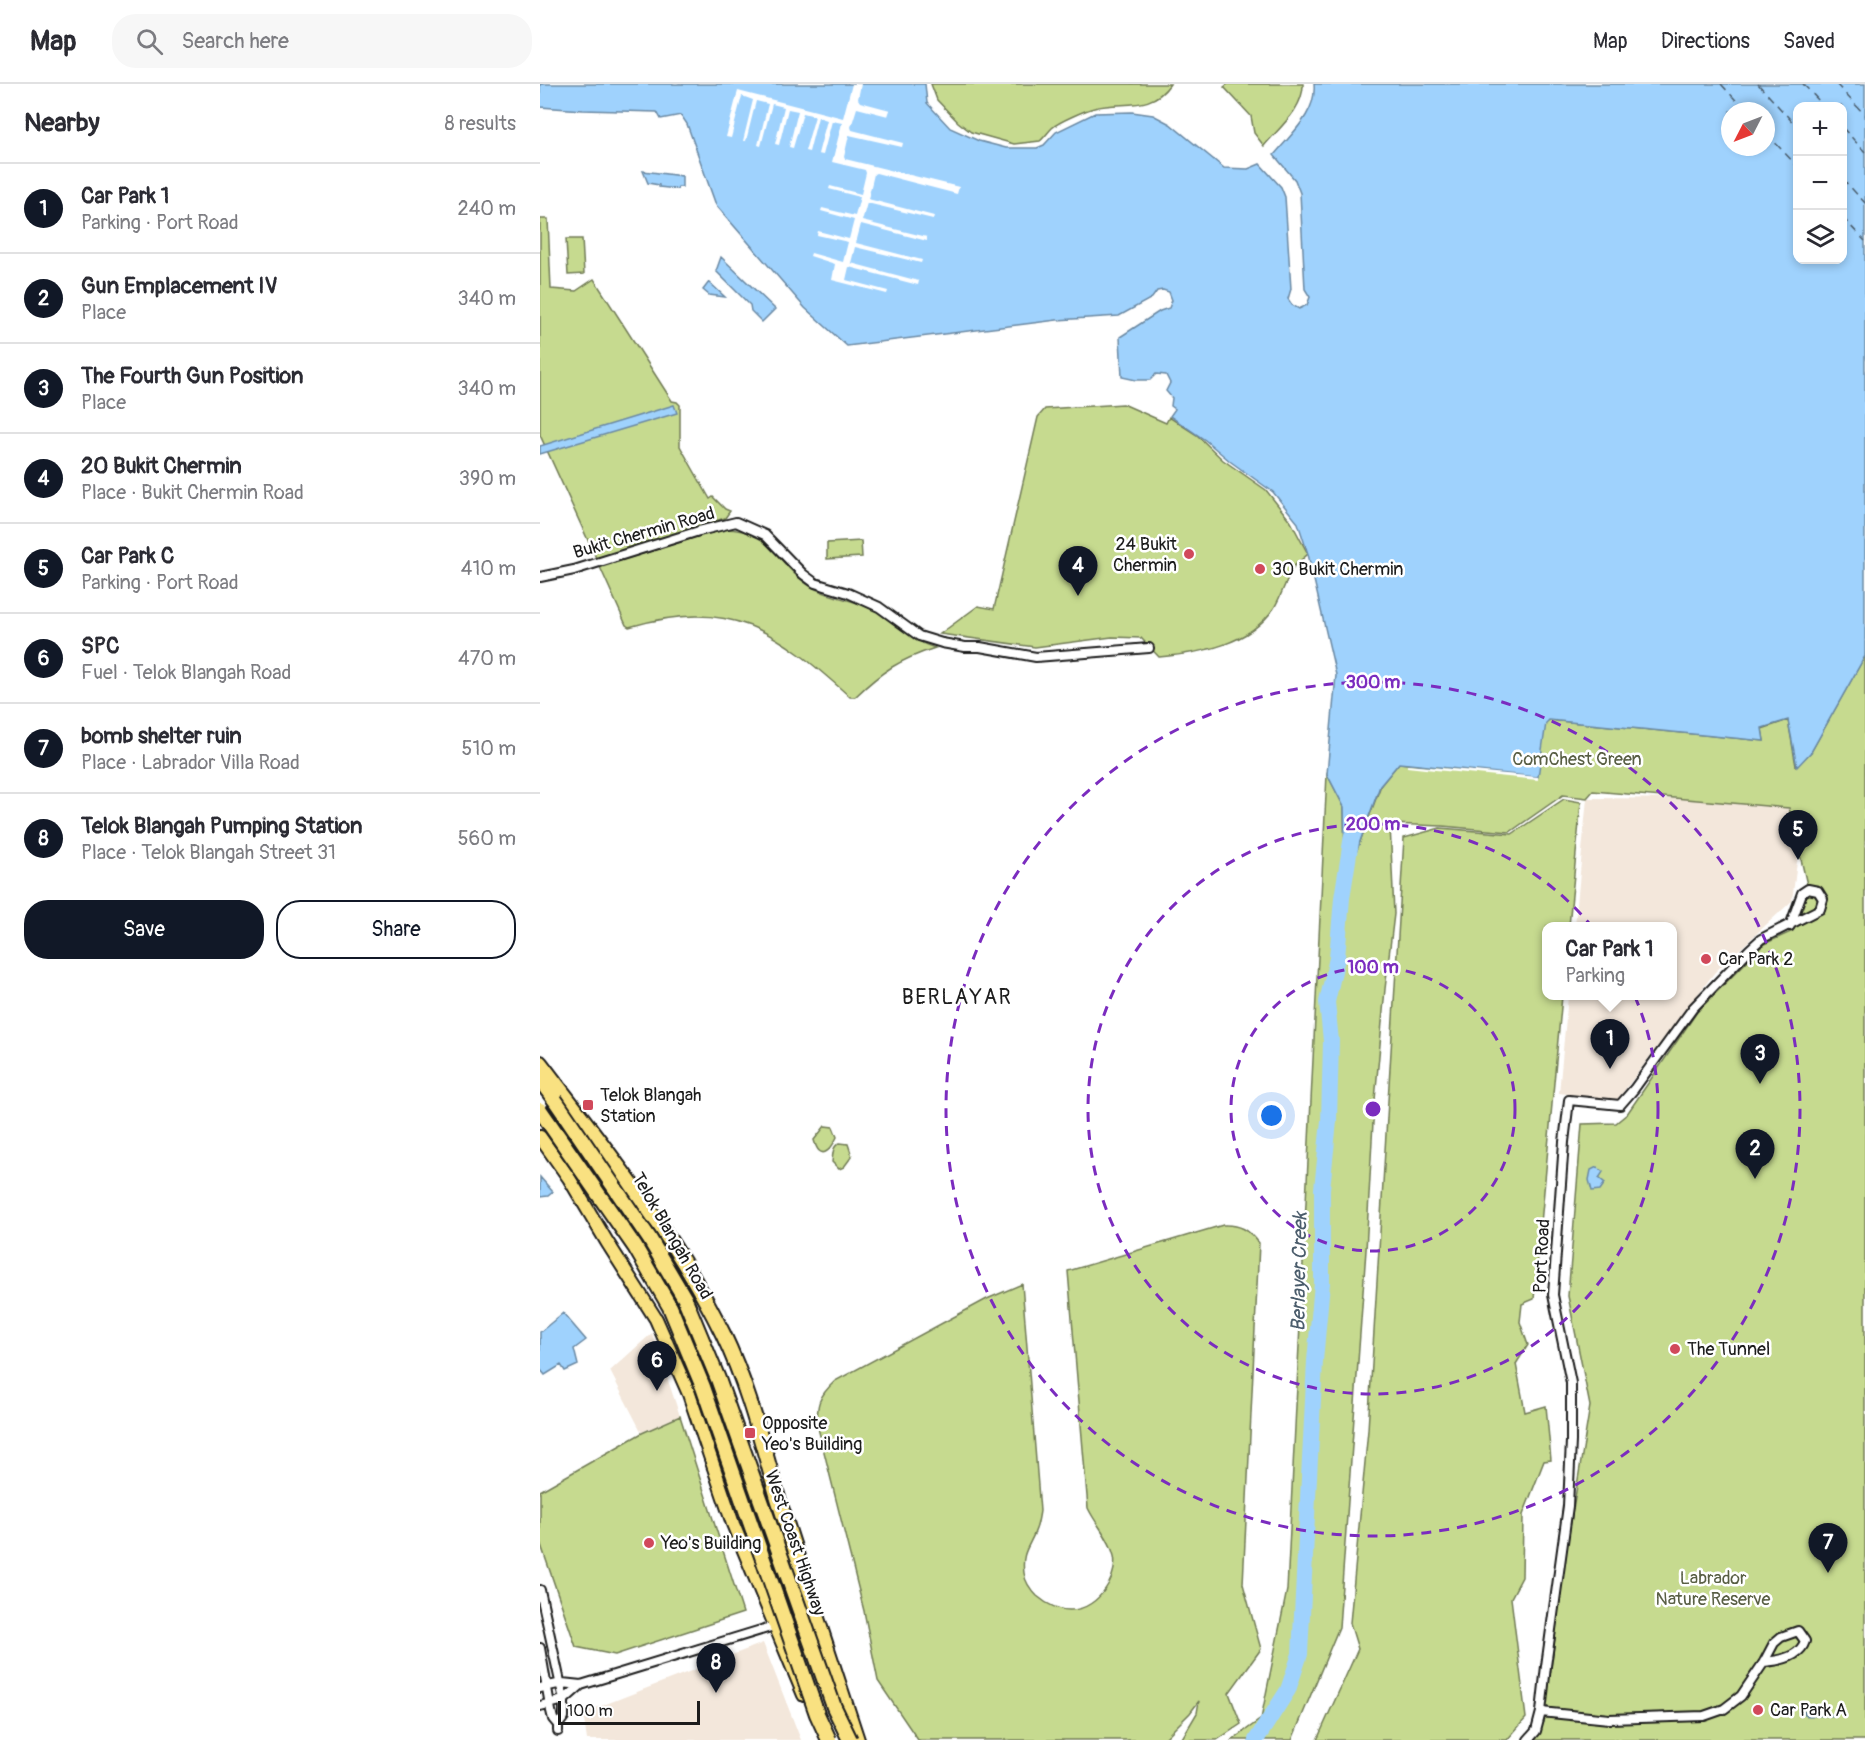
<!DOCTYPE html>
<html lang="en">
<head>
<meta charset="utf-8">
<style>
  body { margin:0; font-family:Pangolin,sans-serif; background:#f7f7f7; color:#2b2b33 }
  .controls { position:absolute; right:18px; top:18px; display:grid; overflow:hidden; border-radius:12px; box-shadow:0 3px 9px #0003 }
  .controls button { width:54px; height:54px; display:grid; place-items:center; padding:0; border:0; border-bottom:2px solid #e1e1e2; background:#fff; color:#2b2b33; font:30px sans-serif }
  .compass { position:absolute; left:1181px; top:18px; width:54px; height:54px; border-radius:50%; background:#fff; box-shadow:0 3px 9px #0003; rotate:228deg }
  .scale { position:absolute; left:18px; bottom:15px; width:142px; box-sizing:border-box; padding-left:6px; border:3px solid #1c1c1c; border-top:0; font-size:16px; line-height:21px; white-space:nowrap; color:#1c1c1c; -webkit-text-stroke:4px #fff; paint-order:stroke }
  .you { position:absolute; left:732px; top:1032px; width:21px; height:21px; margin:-15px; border:4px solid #fff; border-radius:50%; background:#1a73e8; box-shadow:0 0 0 9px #1a73e833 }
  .badge { display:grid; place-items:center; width:39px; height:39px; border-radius:50%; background:#111827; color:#fff; font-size:20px; font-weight:700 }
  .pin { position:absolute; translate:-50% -50px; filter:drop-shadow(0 2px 3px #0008) }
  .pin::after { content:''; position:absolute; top:32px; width:21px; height:18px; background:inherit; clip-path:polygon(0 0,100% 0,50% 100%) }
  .popup { position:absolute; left:1002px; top:838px; width:135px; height:78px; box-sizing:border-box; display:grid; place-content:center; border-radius:12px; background:#fff; filter:drop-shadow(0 2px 4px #0005); font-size:20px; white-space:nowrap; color:#7c7c81 }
  .popup b { font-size:22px; color:#2b2b33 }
  .popup::after { content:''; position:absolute; left:50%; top:100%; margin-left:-12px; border:12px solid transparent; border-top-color:#fff }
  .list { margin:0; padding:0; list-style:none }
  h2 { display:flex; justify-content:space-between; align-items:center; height:78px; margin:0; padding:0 24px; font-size:26px }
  h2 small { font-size:20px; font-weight:400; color:#7c7c81 }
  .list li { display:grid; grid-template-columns:39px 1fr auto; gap:18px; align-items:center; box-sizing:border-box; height:90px; padding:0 24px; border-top:2px solid #e1e1e2 }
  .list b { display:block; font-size:22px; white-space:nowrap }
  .list p { margin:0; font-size:20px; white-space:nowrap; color:#7c7c81 }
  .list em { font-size:20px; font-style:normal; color:#7c7c81 }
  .actions { display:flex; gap:12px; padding:18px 24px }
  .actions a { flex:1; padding:14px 0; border:2px solid #111827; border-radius:24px; text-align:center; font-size:21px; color:#111827 }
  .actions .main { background:#111827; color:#fff }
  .icon { flex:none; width:33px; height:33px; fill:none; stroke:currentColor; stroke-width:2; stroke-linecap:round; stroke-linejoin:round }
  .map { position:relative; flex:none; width:1325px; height:1656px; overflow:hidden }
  header { display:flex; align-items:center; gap:36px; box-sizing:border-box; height:84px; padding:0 30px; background:#fff; border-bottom:2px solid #e1e1e2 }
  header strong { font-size:28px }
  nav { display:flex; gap:33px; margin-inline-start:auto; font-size:21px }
  .search { width:420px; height:54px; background:#f7f7f7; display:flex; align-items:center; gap:15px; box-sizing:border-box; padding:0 21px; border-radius:24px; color:#7c7c81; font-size:22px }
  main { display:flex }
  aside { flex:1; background:#fff }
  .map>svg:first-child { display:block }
  .built { fill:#f3e7db }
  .green { fill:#c6da8f; stroke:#717b56; stroke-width:1.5 }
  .water { fill:#9fd2fd; stroke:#6b89a3; stroke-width:1.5; fill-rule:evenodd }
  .pier { fill:#fff }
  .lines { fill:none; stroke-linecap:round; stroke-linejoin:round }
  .stream { stroke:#6b89a3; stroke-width:3 }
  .river { stroke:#9fd2fd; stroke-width:16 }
  .ferry { stroke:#4a5c6b; stroke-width:1.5; stroke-dasharray:8 6; stroke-linecap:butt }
  .street-casing { stroke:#1c1c1c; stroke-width:12 }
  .primary-casing { stroke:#1c1c1c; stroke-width:16 }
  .highway-casing { stroke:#1c1c1c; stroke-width:18 }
  .street { stroke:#fff; stroke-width:8 }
  .primary { stroke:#f9e181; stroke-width:12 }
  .highway { stroke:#f9e181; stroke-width:14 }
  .highway-bridge-casing { stroke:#1c1c1c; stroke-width:18; stroke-linecap:butt }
  .highway-bridge { stroke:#f9e181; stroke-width:14 }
  .ring { fill:none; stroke:#7b2cbf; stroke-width:3; stroke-dasharray:10 8 }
  .poi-dot { fill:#d1495b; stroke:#fff; stroke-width:2 }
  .labels { text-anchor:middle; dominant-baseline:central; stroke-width:5; stroke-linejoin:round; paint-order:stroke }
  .street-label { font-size:18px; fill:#1c1c1c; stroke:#fff }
  .poi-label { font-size:18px; fill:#1c1c1c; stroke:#fff; text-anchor:start }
  .park-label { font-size:18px; fill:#585e44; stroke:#fff }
  .water-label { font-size:20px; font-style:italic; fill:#4a5c6b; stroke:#fff }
  .quarter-label { font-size:21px; letter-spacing:1.5px; fill:#1c1c1c; stroke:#fff }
  .centre { fill:#7b2cbf; stroke:#fff; stroke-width:3 }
  .ring-label { font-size:18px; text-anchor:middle; font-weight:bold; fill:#7b2cbf; stroke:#fff; stroke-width:5; stroke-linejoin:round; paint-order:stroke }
</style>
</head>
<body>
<header>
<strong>Map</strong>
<div class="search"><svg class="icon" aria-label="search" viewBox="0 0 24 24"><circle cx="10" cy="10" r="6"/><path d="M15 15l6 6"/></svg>Search here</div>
<nav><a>Map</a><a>Directions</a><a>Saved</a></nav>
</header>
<main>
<aside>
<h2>Nearby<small>8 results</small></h2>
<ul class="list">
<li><span class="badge">1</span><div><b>Car Park 1</b><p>Parking · Port Road</p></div><em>240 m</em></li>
<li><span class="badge">2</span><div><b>Gun Emplacement IV</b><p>Place</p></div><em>340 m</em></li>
<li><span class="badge">3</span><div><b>The Fourth Gun Position</b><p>Place</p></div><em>340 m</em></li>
<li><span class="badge">4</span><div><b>20 Bukit Chermin</b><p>Place · Bukit Chermin Road</p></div><em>390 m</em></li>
<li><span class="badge">5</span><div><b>Car Park C</b><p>Parking · Port Road</p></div><em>410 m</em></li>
<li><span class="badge">6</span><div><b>SPC</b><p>Fuel · Telok Blangah Road</p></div><em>470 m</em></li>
<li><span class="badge">7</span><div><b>bomb shelter ruin</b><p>Place · Labrador Villa Road</p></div><em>510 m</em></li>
<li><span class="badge">8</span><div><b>Telok Blangah Pumping Station</b><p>Place · Telok Blangah Street 31</p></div><em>560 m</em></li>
</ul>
<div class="actions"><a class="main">Save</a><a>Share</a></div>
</aside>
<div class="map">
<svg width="1325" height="1656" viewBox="0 0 1325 1656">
  <rect width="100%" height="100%" fill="#fff"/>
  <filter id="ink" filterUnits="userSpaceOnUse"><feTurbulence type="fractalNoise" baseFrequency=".0167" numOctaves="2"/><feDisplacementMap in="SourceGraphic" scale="12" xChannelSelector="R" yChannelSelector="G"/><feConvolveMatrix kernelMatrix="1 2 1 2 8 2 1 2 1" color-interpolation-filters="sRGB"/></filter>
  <g filter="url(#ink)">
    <!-- built -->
    <path class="built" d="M1047,714L1265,716L1252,817L1175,888L1077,1016L1019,1009L1028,912H1133V842H1035Z
      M112,1249L140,1332L102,1349L70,1287Z
      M223,1559L261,1656H47L43,1629Z"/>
    <!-- green -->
    <path class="green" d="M391,0H630C610,29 583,16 554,24C546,26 518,38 512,44C508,48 505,53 500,57L474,60L431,48L418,38L397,16Z
      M688,0H763C764,24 739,44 724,62L714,49L711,32L684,3Z
      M0,135H8L11,205L36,207L54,195L132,317L137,318L140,321V362L170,415L173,413L185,425L190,427L185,434L169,439L166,443L57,476L0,351Z
      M26,155H42L44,190L28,191Z
      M583,320L626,339L629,333L657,351L683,376L726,406L751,438L768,470C764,474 758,478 754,482C746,495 742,511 734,524C709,561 661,569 619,573L601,554L572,553L495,563L400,550L438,522L454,525L498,333L505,325Z
      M182,445C229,444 233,474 264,498C283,513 315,515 337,527C357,538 371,557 395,564C359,576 342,587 315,613H310C237,547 191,513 89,543L86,541L60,483Z
      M321,457L322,473L287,475V459Z
      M1325,572V1656H990L1004,1638L1025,1475L1050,1322L1028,1212L1042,1040L1076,1039L1087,1030L1157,928L1224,860L1253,847L1259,820L1268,805L1249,724L1053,707L1047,714L1023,711L970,748L902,742L850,740L854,830L845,905L833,1038L826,1166L799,1543L752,1656H692L721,1635L747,1506L787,690L804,723L805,772L814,774L841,701L859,679L886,682L1009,636L1224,657L1222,645L1248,636L1256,682L1271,668Z
      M1024,715L1041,718L1029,842H1007V912H1022L994,1215L982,1220L980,1238L988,1261L976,1280L985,1328L1006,1322L1011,1376L1004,1377L983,1431L982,1493L971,1514L986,1634L967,1656H777L818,1565L810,1539L828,1346L864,754L900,744L972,750Z
      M285,1042L293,1043L297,1053C291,1066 280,1079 274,1056Z
      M300,1059L308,1060L312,1072L304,1083L299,1085L292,1078C293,1071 292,1062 300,1059Z
      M683,1141C700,1140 709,1146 719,1159L703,1500L721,1565L689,1609L701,1640L677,1656H641L657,1629L659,1617L650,1629L623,1656H378L338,1597L324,1527L278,1344C276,1321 278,1313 295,1297L447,1215L482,1200L500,1427C499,1433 498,1440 496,1445C490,1463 481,1467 484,1489C485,1497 491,1506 497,1512C524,1535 552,1529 569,1499C573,1492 576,1480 574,1472C570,1454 556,1441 548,1424L528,1187Z
      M140,1332L203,1529L75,1571L36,1563L0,1458V1407L102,1349Z"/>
    <!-- water -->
    <path class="water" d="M0,0H385L387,19L410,44L439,57L466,64H497L504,61L516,48L555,29L592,28L613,31L630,40L684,84L708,85L720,80L741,103L745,113L751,205L748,215L752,221L759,225L767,221L770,213L765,205L760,109L755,96L734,71C751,50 777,29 774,0H1325V572L1271,668L1257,683L1248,636L1222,644L1224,657L1009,636L1006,639L998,693L859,679L840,702L814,774L805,772L804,723L787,690L796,591L768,470L758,439L733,408L691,378L665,356L630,332L635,325L631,322L632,314L626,307L630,299L626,291L616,290L610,296H596L582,293L580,253L620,227L629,224L632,216L629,208L623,206L617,207L612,214L579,232L517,236L307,262L265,224L176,121L147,40L141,31L121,35L117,28L43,26L0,23ZM1258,22H1302V176H1258ZM1190,27H1226V63H1190Z
      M103,87L142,92V103H138L137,105L119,103V101L108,99Z
      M181,173L235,225L222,238L211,227L210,221L176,187Z
      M169,198L185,213L169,211L163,206Z
      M134,321L137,329L0,370V362Z
      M1057,1083L1063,1088L1059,1094L1065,1099L1060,1106L1052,1107L1049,1096L1051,1086Z
      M0,1093L13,1108L8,1112L0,1113Z
      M23,1229L46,1256L34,1265L38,1281L25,1287L21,1281L5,1291L0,1285V1248Z"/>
    <!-- pier -->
    <path class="pier" d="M312,0H321L318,15L320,18L350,26L348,32L317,24L311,43L312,46L363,59L362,63L309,51L304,73L305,75L419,103L417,110L336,89L334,90L328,115L394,132L393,135L327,119L322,137L387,153V157L321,140L316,159L382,176L381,179L315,163L311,179L379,197L378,201L309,183L306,196L348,207L347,210L292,196L295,180L270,172L271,169L303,178L308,158L277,151L278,147L309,155L314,136L281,127L282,124L315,132L320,113L289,105L290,102L321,110L326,89L325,86L292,78L302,39L292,37L283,71L278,70L287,36L278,33L269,68L265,67L275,32L263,29L253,64L249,63L258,27L248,25L239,61L235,60L244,23L232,20L221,62L218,61L228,20L216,17L206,57H203L213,16L202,12L191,54L186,53L198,7L303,34Z
      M867,681L933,687L998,693V696L885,685L867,683Z"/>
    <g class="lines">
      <!-- stream -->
      <path class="stream" d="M1259,1624L1267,1631H1295"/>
      <!-- river -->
      <path class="river" d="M716,1656L748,1606L760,1570L775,1277L782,1199V1105L789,1037L791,957L787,918L797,874L802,814L812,751"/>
      <!-- ferry -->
      <path class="ferry" d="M1181,0L1206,27
        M1218,0L1258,44
        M1263,0L1284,22
        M1296,0L1325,31
        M1302,43L1325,68
        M1226,49L1258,83
        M1302,94L1325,119
        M1302,133L1325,157"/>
      <!-- street casing -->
      <g class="street-casing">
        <path id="street" d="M0,493L34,486L159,447L196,438L225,451L263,490L275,499L308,509L339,523L379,552L402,559L425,563H440L496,573L609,564
          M0,1506L24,1616V1633L18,1641
          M0,1564L11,1627L13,1635L18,1641V1647
          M0,1604L22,1599L41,1601L234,1542
          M0,1622L24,1616L41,1601
          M1001,1628L1069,1635L1164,1632L1184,1625L1201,1612L1224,1578L1234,1559L1241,1553L1258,1547L1265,1557C1260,1573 1238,1577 1224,1578
          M988,1656L996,1647L1001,1628L1006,1582L1028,1422L1031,1357V1299L1013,1211L1024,1058L1029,1016L1080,1021L1094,1005L1153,924L1209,866L1221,855L1280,825L1283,815L1278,807L1268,805L1262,809L1250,842"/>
      </g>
      <!-- primary casing -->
      <g class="primary-casing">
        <path id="primary" d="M0,1053L29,1094L67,1158L116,1235L149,1310L193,1440L264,1611
          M51,1056L90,1113L106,1139"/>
      </g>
      <!-- highway casing -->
      <g class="highway-casing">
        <path id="highway" d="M0,979C66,1066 135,1151 183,1250C208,1302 222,1359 238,1414C264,1495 290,1575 317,1656
          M0,996L15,1016"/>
      </g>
      <!-- street -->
      <use href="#street" class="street"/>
      <!-- primary -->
      <use href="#primary" class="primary"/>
      <!-- highway -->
      <use href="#highway" class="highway"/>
      <!-- highway-bridge casing -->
      <g class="highway-bridge-casing">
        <path id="highway-bridge" d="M15,1016L109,1154L145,1215L178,1295L294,1623L310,1656
          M0,1026L95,1163L130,1223L163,1303L277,1630L289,1656"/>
      </g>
      <!-- highway-bridge -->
      <use href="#highway-bridge" class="highway-bridge"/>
    </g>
  </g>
  <!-- distance rings -->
  <g class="ring">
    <circle cx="833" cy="1025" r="142"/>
    <circle cx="833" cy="1025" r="285"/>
    <circle cx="833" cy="1025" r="427"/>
  </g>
  <!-- markers -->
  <g class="poi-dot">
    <circle cx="649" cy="470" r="6"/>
    <circle cx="720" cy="485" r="6"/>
    <circle cx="1166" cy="875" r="6"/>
    <rect x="42" y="1015" width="12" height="12" rx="3"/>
    <circle cx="1135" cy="1265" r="6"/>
    <rect x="204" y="1343" width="12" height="12" rx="3"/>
    <circle cx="109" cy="1459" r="6"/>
    <circle cx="1218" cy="1626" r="6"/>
  </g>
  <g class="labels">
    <!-- street labels -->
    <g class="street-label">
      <text transform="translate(104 449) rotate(-16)">Bukit Chermin Road</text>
      <text transform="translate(132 1152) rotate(60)">Telok Blangah Road</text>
      <text transform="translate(1002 1172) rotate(-87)">Port Road</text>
      <text transform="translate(255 1459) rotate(71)">West Coast Highway</text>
    </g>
    <!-- poi labels -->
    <g class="poi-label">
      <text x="637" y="460" text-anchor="end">24 Bukit<tspan x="637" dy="21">Chermin</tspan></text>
      <text x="732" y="485">30 Bukit Chermin</text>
      <text x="1178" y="875">Car Park 2</text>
      <text x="60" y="1011">Telok Blangah<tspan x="60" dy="21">Station</tspan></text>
      <text x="1147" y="1265">The Tunnel</text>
      <text x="222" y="1339">Opposite<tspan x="222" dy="21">Yeo's Building</tspan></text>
      <text x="121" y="1459">Yeo's Building</text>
      <text x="1230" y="1626">Car Park A</text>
    </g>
    <!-- park labels -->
    <g class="park-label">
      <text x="1037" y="675">ComChest Green</text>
      <text x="1173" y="1494">Labrador<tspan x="1173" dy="21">Nature Reserve</tspan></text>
    </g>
    <!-- water labels -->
    <g class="water-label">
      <text transform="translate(759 1188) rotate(-89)">Berlayer Creek</text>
    </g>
    <!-- quarter labels -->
    <g class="quarter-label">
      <text x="417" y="913">BERLAYAR</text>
    </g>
  </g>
  <circle cx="833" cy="1025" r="9" class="centre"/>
  <g class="ring-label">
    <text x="833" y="604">300 m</text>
    <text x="833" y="746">200 m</text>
    <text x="833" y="889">100 m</text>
  </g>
</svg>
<div class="controls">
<button>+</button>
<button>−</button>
<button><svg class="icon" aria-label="layers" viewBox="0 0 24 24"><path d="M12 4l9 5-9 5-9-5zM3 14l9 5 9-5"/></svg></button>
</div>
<svg class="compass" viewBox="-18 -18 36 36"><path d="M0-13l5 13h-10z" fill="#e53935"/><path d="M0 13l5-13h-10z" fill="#7c7c81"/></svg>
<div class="scale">100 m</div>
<div class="you"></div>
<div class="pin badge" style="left:1070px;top:985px">1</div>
<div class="popup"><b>Car Park 1</b>Parking</div>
<div class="pin badge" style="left:1215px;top:1095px">2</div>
<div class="pin badge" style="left:1220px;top:1000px">3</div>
<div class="pin badge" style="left:538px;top:512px">4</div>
<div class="pin badge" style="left:1258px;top:776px">5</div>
<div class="pin badge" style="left:117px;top:1307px">6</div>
<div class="pin badge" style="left:1288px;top:1489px">7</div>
<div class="pin badge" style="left:176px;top:1609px">8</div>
</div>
</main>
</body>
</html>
